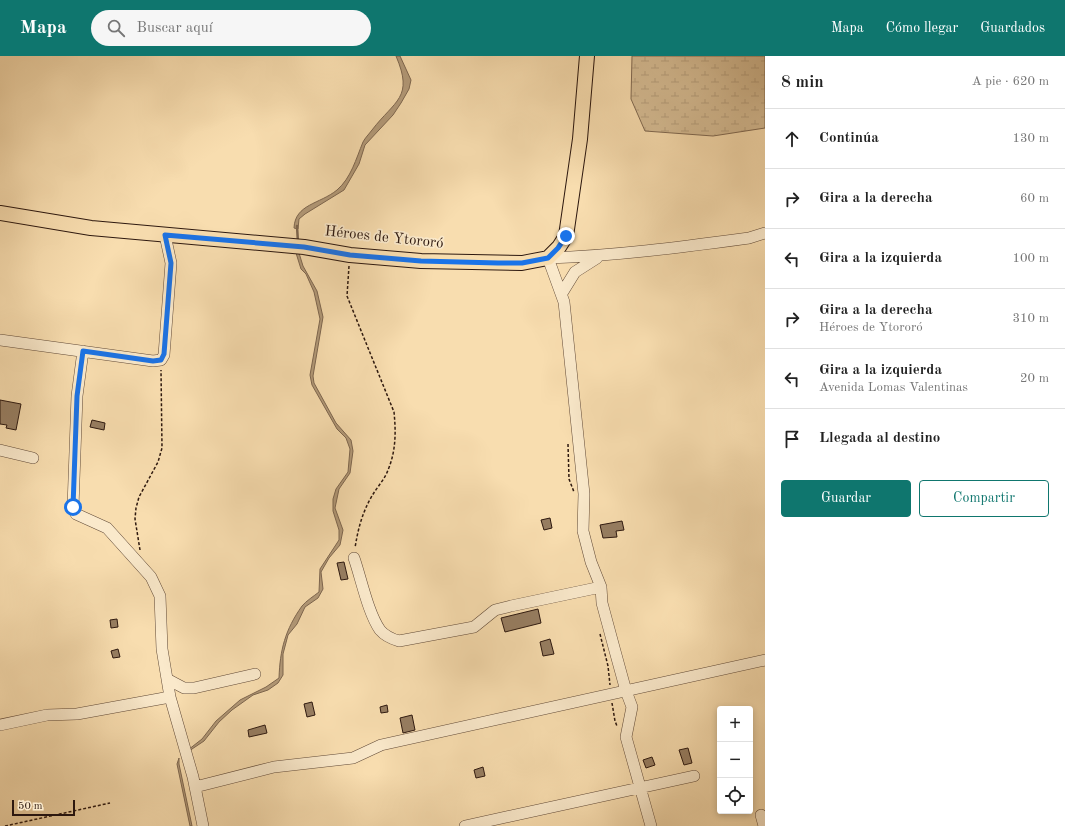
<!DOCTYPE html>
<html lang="es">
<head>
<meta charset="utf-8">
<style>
  body { margin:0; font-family:"Old Standard TT",serif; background:#f6f6f6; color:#222 }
  .controls { position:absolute; right:12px; bottom:12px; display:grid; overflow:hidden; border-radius:4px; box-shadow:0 2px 6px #0003 }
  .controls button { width:36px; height:36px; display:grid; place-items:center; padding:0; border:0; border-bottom:1px solid #e0e0e0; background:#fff; color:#222; font:20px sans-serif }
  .scale { position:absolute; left:12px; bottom:10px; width:63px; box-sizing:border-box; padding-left:4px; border:2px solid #2d180f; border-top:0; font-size:11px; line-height:14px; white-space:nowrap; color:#2d180f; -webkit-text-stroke:3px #fae9cb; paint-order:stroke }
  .stop { position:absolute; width:12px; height:12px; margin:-9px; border:3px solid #1a73e8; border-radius:50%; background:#fff }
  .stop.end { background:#1a73e8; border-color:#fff; box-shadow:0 1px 4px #0008 }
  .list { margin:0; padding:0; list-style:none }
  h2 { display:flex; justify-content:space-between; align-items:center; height:52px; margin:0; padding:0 16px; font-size:17px }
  h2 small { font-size:13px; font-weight:400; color:#767676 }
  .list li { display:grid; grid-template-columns:26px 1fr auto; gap:12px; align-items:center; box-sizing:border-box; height:60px; padding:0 16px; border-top:1px solid #e0e0e0 }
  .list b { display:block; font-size:15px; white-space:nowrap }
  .list p { margin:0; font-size:13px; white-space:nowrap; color:#767676 }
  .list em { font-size:13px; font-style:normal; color:#767676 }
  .actions { display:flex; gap:8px; padding:12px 16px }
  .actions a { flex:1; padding:9px 0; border:1px solid #0f766e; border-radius:4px; text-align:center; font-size:14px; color:#0f766e }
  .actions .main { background:#0f766e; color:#fff }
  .icon { flex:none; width:22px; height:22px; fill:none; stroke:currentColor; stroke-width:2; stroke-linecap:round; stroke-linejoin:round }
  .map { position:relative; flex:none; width:765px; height:770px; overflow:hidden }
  header { display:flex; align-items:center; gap:24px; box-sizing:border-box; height:56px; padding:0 20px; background:#0f766e; color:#fff }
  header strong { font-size:19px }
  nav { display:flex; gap:22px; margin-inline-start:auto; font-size:14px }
  .search { width:280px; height:36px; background:#f6f6f6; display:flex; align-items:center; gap:10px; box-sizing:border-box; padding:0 14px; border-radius:22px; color:#767676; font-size:15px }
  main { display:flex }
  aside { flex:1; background:#fff }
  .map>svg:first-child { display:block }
  .wetland { fill:url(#wetland-marsh); stroke:#816a52 }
  .water { fill:#b39a79; stroke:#7d664f }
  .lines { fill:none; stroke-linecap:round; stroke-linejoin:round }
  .stream { stroke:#7d664f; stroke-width:2.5 }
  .building { fill:#977e62; stroke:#2d180f }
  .minor-casing { stroke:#604937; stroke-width:12 }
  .major-casing { stroke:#2d180f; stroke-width:16 }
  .path { stroke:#2d180f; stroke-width:1.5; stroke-dasharray:3 2; stroke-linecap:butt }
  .minor { stroke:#fae9cb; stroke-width:11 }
  .major { stroke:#f8ddaf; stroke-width:14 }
  .route { stroke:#1a73e8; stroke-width:5 }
  .labels { text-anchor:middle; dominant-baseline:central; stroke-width:3.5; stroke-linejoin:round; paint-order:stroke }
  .street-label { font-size:15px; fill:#2d180f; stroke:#fae9cb }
</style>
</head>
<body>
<header>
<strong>Mapa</strong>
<div class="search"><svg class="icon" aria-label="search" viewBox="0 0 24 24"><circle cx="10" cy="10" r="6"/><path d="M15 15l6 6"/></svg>Buscar aquí</div>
<nav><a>Mapa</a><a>Cómo llegar</a><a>Guardados</a></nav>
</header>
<main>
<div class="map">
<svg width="765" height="770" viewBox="0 0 765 770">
  <defs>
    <pattern id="wetland-marsh" width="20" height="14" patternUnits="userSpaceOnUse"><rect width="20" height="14" fill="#d5bc94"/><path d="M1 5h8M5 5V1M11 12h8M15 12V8" fill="none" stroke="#b7a17e"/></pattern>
  </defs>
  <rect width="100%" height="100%" fill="#f8ddaf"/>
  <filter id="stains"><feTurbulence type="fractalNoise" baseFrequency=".005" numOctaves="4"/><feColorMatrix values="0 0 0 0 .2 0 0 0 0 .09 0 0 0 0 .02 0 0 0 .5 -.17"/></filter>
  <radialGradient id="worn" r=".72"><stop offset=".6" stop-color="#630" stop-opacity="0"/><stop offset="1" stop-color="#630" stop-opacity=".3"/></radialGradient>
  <!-- wetland -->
  <path class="wetland" d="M632,0H765V72L713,80L645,75L631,43Z"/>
  <!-- water -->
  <path class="water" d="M396,0H400L411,24L409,33L401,47L393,59L365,89L359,108L344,134L305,158L299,163L298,173L294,172C295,148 320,148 337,134C351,122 356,103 363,86C365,82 369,78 372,74C395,44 414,42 396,0Z
    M296,197H299L303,210L317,235L323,261L313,320L314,327L336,367L351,384L353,395L350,417L339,433L335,452L343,474L340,489L329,502L321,516L323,533L318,542L305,551L297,568L288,579L283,598V619L278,627L268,634L253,639L232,654L219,666L204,685L189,695L188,694L202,683L216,665L240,644L266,631L279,622C280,594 285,574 302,550C306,545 314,540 319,536L320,513L339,484V474L333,455V443L336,433L348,416L350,393L346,382L337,373L312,329L310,319L320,263L314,236L306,218L301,213Z
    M179,702V708L192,770H190L177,708Z"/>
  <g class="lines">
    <!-- stream -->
    <path class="stream" d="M297,170L298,187"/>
  </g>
  <!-- building -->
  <path class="building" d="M0,344L21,348L16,374L6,372L7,369L0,368Z
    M92,364L105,367L104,374L90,371Z
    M550,462L552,472L544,474L541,464Z
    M622,465L624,474L616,475L617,481L603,482L600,469Z
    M344,506L348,523L341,524L337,507Z
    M538,553L541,567L505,576L501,562Z
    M117,563L118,571L111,572L110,564Z
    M550,583L554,598L543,600L540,586Z
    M118,593L120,601L113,602L111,595Z
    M312,646L315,659L307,661L304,648Z
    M387,649L388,656L381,657L380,651Z
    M412,659L415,674L403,677L400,662Z
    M265,669L267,677L249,681L248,674Z
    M688,692L692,707L684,709L679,694Z
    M652,701L655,709L646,712L643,704Z
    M483,711L485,720L476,722L474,714Z"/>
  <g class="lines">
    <!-- minor casing -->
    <g class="minor-casing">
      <path id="minor" d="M562,237L575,216L597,202
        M0,284L153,305L161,304L164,299L171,207L165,179
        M83,295L77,340L73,451L76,458L107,472L151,521L160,540L162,593L170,641L193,721L203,770
        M0,394L33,402
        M354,502C361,522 368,557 380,574C385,580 392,583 399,585L474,571L495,554L511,550L601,531
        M167,623L184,632H194L255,618
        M0,669L47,659L77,658L170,641
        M195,731L274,711L353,702L381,689L765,604
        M761,759L764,770
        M465,770L694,720
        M651,770L626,681L632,651L626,635L615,595L602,547L601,531L591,506L583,475L584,438L564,246L548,202C616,200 682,191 749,182L765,177"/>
    </g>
    <!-- major casing -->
    <g class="major-casing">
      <path id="major" d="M0,157L91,172L304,191L350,199L421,205L522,207L548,202L559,191L566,180L580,83L587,0"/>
    </g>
    <!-- path -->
    <path class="path" d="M349,210L347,240L394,356C396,376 396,395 388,414C385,423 377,431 372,440C362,457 358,473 355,492
      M568,388L569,423L574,436
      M140,494L135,463L136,452L139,441L158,406L162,392L161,314
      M600,578L608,610L610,629
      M612,647L615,665L617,670
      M5,770L110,747"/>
    <!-- minor -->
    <use href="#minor" class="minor"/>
    <!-- major -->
    <use href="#major" class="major"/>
  </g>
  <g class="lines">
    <!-- route -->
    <path class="route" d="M73,451L77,340L83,295L153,305L161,304L164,298L171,207L165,179L304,191L350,199L421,205L498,207H522L548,202L558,192L566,180"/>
  </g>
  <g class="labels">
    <!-- street labels -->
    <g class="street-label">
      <text transform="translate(384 182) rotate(6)">Héroes de Ytororó</text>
    </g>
  </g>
  <rect width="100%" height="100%" filter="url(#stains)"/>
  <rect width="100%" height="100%" fill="url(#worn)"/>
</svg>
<div class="controls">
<button>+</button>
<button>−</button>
<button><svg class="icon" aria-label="locate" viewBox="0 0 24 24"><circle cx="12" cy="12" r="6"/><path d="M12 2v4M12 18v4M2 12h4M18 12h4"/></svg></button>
</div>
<div class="scale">50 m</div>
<div class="stop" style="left:73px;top:451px"></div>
<div class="stop end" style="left:566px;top:180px"></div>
</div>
<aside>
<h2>8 min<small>A pie · 620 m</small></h2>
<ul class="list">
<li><svg class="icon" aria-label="ahead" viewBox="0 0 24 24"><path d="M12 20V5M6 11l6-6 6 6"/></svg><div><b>Continúa</b></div><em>130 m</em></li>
<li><svg class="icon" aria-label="right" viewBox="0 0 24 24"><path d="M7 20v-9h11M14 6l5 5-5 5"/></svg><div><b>Gira a la derecha</b></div><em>60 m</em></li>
<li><svg class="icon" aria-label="left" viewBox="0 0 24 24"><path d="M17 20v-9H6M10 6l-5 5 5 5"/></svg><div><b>Gira a la izquierda</b></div><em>100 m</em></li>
<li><svg class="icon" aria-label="right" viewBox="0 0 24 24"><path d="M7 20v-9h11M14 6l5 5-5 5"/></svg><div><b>Gira a la derecha</b><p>Héroes de Ytororó</p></div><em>310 m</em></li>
<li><svg class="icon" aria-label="left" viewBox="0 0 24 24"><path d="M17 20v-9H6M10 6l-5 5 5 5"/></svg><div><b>Gira a la izquierda</b><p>Avenida Lomas Valentinas</p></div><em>20 m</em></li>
<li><svg class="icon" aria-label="arrive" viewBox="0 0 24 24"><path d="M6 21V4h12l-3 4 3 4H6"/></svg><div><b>Llegada al destino</b></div></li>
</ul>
<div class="actions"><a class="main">Guardar</a><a>Compartir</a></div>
</aside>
</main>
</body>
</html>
